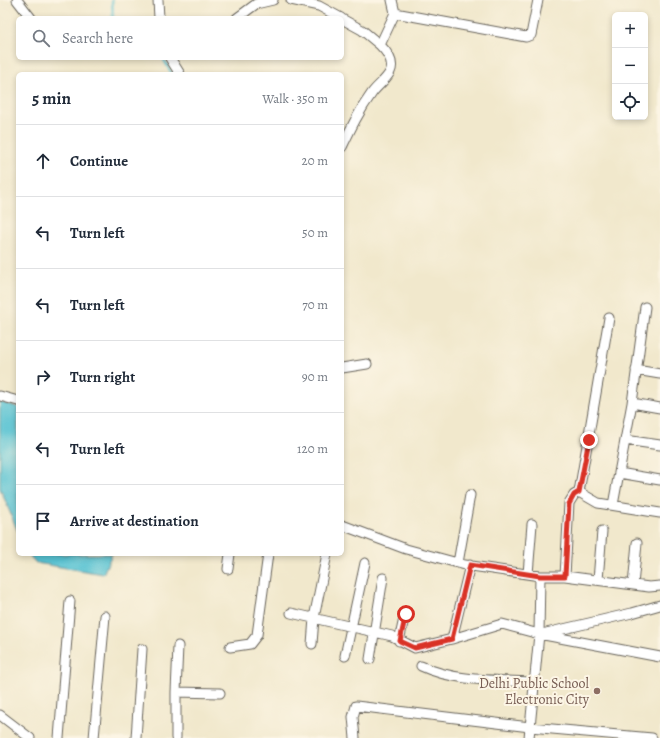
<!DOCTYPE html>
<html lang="en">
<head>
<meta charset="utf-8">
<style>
  body { margin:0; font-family:Alegreya,serif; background:#f6f6f7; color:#1f2937 }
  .controls { position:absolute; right:12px; top:12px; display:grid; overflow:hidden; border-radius:6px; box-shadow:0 2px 6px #0003 }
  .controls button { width:36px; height:36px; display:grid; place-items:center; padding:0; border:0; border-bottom:1px solid #e0e1e3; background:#fff; color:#1f2937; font:20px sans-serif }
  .stop { position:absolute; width:12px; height:12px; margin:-9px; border:3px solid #d93025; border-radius:50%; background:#fff }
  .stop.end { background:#d93025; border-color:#fff; box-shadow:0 1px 4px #0008 }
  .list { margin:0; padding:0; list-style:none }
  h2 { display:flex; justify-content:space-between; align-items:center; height:52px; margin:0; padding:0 16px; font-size:17px }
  h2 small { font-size:13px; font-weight:400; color:#747a83 }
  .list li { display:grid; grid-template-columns:26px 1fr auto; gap:12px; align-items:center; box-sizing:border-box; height:72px; padding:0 16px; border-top:1px solid #e0e1e3 }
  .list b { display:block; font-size:15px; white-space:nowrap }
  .list em { font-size:13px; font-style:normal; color:#747a83 }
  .icon { flex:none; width:22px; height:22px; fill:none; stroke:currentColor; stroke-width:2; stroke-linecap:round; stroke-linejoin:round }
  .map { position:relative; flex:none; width:660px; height:738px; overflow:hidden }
  .search { position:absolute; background:#fff; box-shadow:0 2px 6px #0003; left:16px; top:16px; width:328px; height:44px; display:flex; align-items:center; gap:10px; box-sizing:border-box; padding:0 14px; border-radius:6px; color:#747a83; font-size:15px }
  .panel { position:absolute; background:#fff; box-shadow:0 2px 6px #0003; left:16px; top:72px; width:328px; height:484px; border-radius:6px }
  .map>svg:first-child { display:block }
  .water { fill:#58c3d3; stroke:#3a7078 }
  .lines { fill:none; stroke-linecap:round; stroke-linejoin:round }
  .stream { stroke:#58c3d3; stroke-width:2.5 }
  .minor-casing { stroke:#67635a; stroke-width:11 }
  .minor { stroke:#fff; stroke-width:9 }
  .route { stroke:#d93025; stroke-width:5 }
  .education-dot { fill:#8d6e63; stroke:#fcf5e5; stroke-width:1.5 }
  .labels { text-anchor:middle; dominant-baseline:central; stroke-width:4; stroke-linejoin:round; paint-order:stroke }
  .education-label { font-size:14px; fill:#785e54; stroke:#fcf5e5; text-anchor:end }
</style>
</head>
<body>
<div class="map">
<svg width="660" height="738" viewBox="0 0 660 738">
  <rect width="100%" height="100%" fill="#fcf5e5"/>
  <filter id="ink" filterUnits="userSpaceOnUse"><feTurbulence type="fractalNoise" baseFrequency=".025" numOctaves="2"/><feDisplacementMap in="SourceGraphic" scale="8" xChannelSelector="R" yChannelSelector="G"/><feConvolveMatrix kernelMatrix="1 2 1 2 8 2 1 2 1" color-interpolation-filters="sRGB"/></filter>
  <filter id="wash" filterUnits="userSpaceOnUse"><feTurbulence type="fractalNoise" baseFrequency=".012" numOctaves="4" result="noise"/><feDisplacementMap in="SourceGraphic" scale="16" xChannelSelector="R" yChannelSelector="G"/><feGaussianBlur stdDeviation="0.9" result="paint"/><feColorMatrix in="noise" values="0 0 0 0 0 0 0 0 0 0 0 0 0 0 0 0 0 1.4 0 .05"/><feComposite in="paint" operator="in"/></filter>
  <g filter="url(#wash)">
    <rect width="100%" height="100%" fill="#f1e8cc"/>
    <!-- water -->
    <path class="water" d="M0,402L18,407V532L0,488Z
      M28,554H112L103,574L36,563Z"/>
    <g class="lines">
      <!-- stream -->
      <path class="stream" d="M112,0L113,18
        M163,58L172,74"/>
    </g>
  </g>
  <g filter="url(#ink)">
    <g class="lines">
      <!-- minor casing -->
      <g class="minor-casing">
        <path id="minor" d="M17,0L31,18
          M158,0L159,18
          M291,0L319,6L341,18
          M392,0L395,13L526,37L531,35L538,0
          M237,18L256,4L273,0
          M342,19L362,30L380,45
          M170,58L180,74
          M342,147C351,128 359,111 372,93C377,86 386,80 390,72C395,62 387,52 380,45L395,13
          M342,368L367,364
          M636,370L660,374
          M0,396L18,401
          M632,403L660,408
          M625,440L660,445
          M619,473L660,480
          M579,492L598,503L660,513
          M613,505L632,403L645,307
          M342,525L406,549L465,565L540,576H565L649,587L660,586
          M458,563L470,495
          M228,569L230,554
          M528,574L532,524
          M565,576L569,503L574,495L579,492L609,318
          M598,580L602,531
          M633,585L637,543
          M291,613L392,636L415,648L452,639L470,565
          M542,634L632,613L660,605
          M452,639L502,624L539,634L660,657
          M399,641L405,614
          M312,644L314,618L327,554
          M230,647L250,644L257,635L268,554
          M345,656L365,563
          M370,659L383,578
          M421,666C455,682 497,680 534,682
          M176,692L220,693
          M0,715L30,738
          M59,738L70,601
          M94,738L105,616
          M136,738L142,649
          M176,738V692L178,646
          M355,738L353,717L356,706L530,727L652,738
          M529,738L539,634L540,576"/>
      </g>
      <!-- minor -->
      <use href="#minor" class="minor"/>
    </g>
  </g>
  <g class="lines" filter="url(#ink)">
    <!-- route -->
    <path class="route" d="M406,614L400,641L415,648L452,639L470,565L540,576H565L569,504L574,495L579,492L589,440"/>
  </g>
  <!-- markers -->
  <circle class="education-dot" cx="597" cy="691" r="4"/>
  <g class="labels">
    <!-- education labels -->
    <g class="education-label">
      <text x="589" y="683">Delhi Public School<tspan x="589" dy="16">Electronic City</tspan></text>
    </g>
  </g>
</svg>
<div class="controls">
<button>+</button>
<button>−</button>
<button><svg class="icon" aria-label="locate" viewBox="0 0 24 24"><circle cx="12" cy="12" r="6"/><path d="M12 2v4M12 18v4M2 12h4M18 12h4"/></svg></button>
</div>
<div class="stop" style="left:406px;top:614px"></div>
<div class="stop end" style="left:589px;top:440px"></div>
<div class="search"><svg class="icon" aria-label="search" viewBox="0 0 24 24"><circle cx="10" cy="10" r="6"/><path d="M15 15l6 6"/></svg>Search here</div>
<section class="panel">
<h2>5 min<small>Walk · 350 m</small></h2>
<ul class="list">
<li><svg class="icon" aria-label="ahead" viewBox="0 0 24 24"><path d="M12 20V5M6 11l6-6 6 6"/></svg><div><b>Continue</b></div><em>20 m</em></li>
<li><svg class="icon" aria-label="left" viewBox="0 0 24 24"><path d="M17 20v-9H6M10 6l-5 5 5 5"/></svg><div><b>Turn left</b></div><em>50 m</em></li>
<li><svg class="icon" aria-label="left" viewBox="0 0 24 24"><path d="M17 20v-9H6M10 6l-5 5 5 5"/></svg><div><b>Turn left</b></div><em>70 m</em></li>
<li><svg class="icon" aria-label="right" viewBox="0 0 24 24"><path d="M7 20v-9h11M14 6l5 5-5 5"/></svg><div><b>Turn right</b></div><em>90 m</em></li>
<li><svg class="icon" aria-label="left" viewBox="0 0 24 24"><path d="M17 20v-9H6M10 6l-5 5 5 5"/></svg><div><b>Turn left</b></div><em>120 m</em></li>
<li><svg class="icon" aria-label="arrive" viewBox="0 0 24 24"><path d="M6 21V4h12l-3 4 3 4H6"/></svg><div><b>Arrive at destination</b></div></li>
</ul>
</section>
</div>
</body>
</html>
